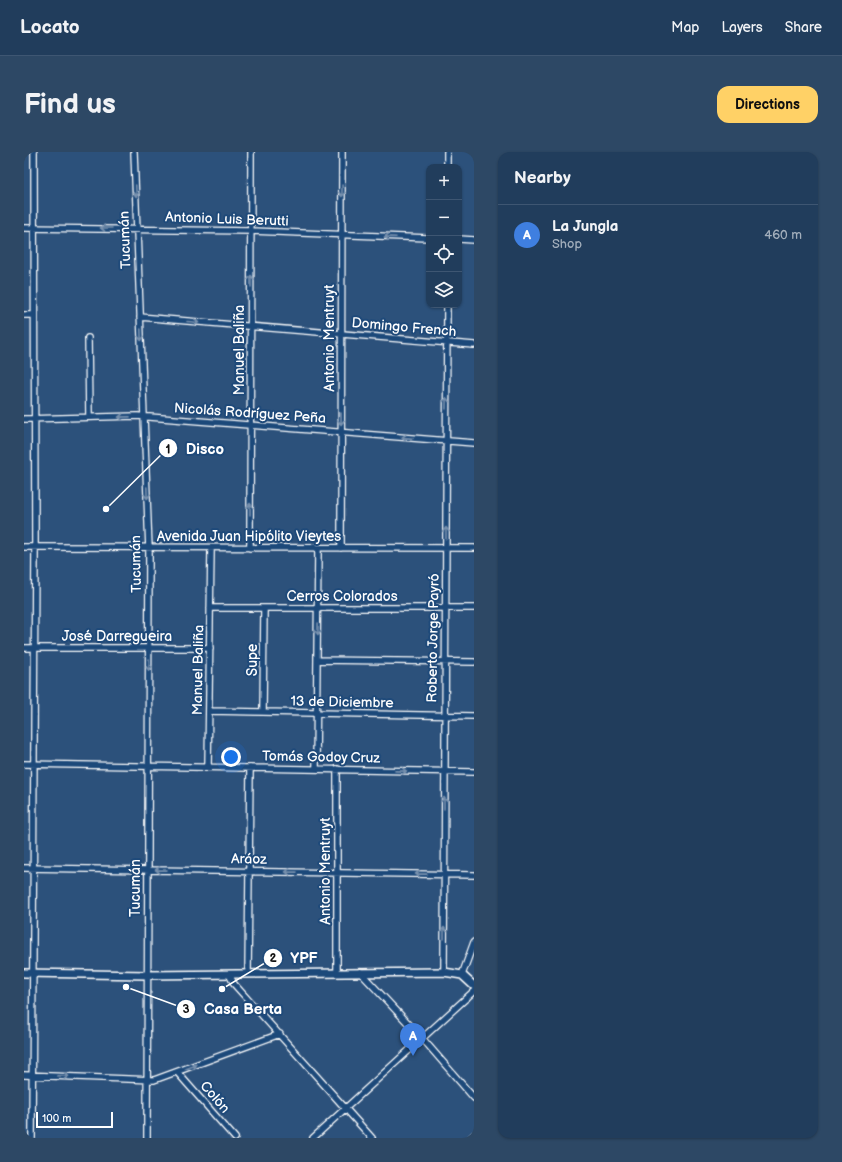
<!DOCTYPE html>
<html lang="en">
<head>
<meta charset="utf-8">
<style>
  body { margin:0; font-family:"Balsamiq Sans",sans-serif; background:#2d4865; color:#f1f3f6 }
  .controls { position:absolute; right:12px; top:12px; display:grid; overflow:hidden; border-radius:8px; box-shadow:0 1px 3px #0004 }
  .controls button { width:36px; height:36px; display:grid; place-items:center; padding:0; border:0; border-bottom:1px solid #3e5672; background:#213d5c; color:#f1f3f6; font:20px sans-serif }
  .scale { position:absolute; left:12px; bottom:10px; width:77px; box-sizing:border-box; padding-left:4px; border:2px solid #fff; border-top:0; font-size:11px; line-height:14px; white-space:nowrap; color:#fff; -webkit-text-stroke:3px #1f4a7a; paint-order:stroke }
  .you { position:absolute; left:207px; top:605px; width:14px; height:14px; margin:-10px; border:3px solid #fff; border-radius:50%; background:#1a73e8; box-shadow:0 0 0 6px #1a73e833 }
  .badge { display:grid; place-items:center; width:26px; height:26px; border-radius:50%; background:#ffd166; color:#fff; font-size:13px; font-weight:700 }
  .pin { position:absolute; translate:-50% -33px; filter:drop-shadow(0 1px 2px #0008) }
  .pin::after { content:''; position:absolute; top:21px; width:14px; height:12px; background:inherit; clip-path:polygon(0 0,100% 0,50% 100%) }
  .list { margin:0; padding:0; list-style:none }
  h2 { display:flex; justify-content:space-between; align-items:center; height:52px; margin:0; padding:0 16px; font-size:17px }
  h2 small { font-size:13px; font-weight:400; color:#a2aebb }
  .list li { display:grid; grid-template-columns:26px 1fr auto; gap:12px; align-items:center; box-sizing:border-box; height:60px; padding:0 16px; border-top:1px solid #3e5672 }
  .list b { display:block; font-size:15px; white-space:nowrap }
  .list p { margin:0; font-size:13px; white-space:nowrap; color:#a2aebb }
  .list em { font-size:13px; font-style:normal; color:#a2aebb }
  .icon { flex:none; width:22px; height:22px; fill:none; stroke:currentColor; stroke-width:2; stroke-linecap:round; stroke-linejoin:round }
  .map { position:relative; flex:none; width:450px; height:986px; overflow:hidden; border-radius:12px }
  header { display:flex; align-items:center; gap:24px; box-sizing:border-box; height:56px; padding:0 20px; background:#213d5c; border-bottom:1px solid #3e5672 }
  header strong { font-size:19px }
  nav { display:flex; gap:22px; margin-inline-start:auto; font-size:14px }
  .intro { display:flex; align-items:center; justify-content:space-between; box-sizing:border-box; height:96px; padding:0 24px }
  h1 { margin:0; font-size:28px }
  .button { padding:10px 18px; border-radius:12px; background:#ffd166; color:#111; font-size:14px; font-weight:700 }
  main { display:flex; gap:24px; padding:0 24px }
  aside { flex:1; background:#213d5c; border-radius:12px; box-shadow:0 1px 3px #0004 }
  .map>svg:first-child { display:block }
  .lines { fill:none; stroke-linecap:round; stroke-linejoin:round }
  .minor-casing { stroke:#fff; stroke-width:8 }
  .major-casing { stroke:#fff; stroke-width:10 }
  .minor { stroke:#1f4a7a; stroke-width:5.5 }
  .major { stroke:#1f4a7a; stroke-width:7 }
  .oneway { stroke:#7992af }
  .labels { text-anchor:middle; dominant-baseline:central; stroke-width:4; stroke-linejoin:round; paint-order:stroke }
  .street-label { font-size:14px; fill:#fff; stroke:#1f4a7a }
  .leader { fill:none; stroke:#fff; stroke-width:1.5 }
  .callout-dot { fill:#fff; stroke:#1f4a7a; stroke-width:1.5 }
  .mark-label { font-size:12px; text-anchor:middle; font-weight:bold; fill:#111 }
  .callout-label { font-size:15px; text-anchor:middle; font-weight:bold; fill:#fff; stroke:#1f4a7a; stroke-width:4; stroke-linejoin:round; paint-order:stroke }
</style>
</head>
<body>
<header>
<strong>Locato</strong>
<nav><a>Map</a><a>Layers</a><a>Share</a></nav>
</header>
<div class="intro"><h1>Find us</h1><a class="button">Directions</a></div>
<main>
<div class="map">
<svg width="450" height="986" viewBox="0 0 450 986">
  <rect width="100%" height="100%" fill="#2c517b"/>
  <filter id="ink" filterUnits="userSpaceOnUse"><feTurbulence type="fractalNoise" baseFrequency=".025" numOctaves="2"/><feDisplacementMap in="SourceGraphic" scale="8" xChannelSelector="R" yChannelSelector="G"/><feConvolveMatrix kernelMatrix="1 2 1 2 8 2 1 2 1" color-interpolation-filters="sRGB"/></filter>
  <g filter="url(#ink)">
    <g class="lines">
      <!-- minor casing -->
      <g class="minor-casing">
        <path id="minor" d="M110,0L125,397L123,986
          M423,15V0
          M0,76L227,79L405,86
          M435,87L450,88
          M0,163H9
          M116,165L450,193
          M64,186L65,265
          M0,267L113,264L450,291
          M0,395L450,396
          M226,396L227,0
          M317,396L318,0
          M186,456H450
          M0,496H186
          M293,508L450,510
          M185,559L450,564
          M239,560L240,456
          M0,612L450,620
          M184,615L187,396
          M292,617L294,396
          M0,716L450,723
          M336,820L398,886L450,946
          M420,820L423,153
          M313,821V617
          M205,822L210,832L348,986
          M224,822L226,616
          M438,823L450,790
          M153,920L211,986
          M0,923L130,928L256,882
          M8,986L11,395L10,0
          M289,986L450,839
          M447,986L450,983"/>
      </g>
      <!-- major casing -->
      <g class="major-casing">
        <path id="major" d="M0,821L124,823L420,820L438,823L450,834"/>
      </g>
      <!-- minor -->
      <use href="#minor" class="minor"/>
      <!-- major -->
      <use href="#major" class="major"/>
    </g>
    <!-- one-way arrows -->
    <defs><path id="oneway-shaft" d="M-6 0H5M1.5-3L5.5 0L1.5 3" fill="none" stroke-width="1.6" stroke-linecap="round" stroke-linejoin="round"/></defs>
    <g class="oneway">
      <use href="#oneway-shaft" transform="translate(112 39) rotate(88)"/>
      <use href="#oneway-shaft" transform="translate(318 39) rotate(91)"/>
      <use href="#oneway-shaft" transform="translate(82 76) rotate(-180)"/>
      <use href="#oneway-shaft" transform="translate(366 85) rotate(-178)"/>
      <use href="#oneway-shaft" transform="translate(227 129) rotate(-90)"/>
      <use href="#oneway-shaft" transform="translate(169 170) rotate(5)"/>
      <use href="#oneway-shaft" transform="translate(117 183) rotate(88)"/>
      <use href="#oneway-shaft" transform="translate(422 251) rotate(-89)"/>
      <use href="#oneway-shaft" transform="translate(100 265) rotate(179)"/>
      <use href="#oneway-shaft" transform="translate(317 267) rotate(90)"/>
      <use href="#oneway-shaft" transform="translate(383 286) rotate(-176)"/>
      <use href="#oneway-shaft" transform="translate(123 341) rotate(88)"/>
      <use href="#oneway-shaft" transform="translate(226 357) rotate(-90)"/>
      <use href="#oneway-shaft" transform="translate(422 381) rotate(-90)"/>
      <use href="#oneway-shaft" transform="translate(294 477) rotate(91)"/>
      <use href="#oneway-shaft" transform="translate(125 513) rotate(91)"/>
      <use href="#oneway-shaft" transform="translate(377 619) rotate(1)"/>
      <use href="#oneway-shaft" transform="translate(420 651) rotate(-90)"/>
      <use href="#oneway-shaft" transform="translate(137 718) rotate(-179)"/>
      <use href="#oneway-shaft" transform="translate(267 720) rotate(-179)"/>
      <use href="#oneway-shaft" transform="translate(397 722) rotate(-179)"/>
      <use href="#oneway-shaft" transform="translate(420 781) rotate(-90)"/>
      <use href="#oneway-shaft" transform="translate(167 915) rotate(-20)"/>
      <use href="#oneway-shaft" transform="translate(39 924) rotate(2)"/>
    </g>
  </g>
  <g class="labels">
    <!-- street labels -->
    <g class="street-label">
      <text transform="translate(203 67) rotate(2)">Antonio Luis Berutti</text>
      <text transform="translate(101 88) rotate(-92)">Tucumán</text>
      <text transform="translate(380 175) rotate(5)">Domingo French</text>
      <text transform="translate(305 186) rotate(-90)">Antonio Mentruyt</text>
      <text transform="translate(215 198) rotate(-90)">Manuel Baliña</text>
      <text transform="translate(226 261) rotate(4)">Nicolás Rodríguez Peña</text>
      <text x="225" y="384">Avenida Juan Hipólito Vieytes</text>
      <text transform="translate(112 412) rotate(-91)">Tucumán</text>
      <text x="318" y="444">Cerros Colorados</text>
      <text x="93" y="484">José Darregueira</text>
      <text transform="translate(409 486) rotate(-89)">Roberto Jorge Payró</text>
      <text transform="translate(228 508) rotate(-90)">Supe</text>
      <text transform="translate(174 518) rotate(-89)">Manuel Baliña</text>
      <text transform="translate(318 550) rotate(1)">13 de Diciembre</text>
      <text transform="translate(297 605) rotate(1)">Tomás Godoy Cruz</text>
      <text transform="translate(225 707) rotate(1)">Aráoz</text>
      <text transform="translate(301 719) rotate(-90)">Antonio Mentruyt</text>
      <text transform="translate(111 736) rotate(-90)">Tucumán</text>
      <text transform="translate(191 945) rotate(49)">Colón</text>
    </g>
  </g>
  <!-- callouts -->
  <path class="leader" d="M82 357L144 296M198 837L249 806M102 835L162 857"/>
  <g class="callout-dot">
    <circle cx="82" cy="357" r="4"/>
    <circle cx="198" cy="837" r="4"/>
    <circle cx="102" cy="835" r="4"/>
    <circle cx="144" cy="296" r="10"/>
    <circle cx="249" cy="806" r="10"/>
    <circle cx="162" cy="857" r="10"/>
  </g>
  <g class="mark-label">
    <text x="144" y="301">1</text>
    <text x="249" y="810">2</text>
    <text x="162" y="861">3</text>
  </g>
  <g class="callout-label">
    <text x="181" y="302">Disco</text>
    <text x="280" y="811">YPF</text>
    <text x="219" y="862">Casa Berta</text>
  </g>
</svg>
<div class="controls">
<button>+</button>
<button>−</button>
<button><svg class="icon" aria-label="locate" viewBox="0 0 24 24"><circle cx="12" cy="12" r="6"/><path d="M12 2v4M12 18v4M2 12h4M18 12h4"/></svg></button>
<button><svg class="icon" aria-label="layers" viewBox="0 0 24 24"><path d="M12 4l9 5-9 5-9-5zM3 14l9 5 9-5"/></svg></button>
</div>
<div class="scale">100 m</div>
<div class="you"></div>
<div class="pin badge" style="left:389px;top:904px;background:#3f7fe0">A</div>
</div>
<aside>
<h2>Nearby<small></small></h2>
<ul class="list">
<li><span class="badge" style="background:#3f7fe0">A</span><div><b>La Jungla</b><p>Shop</p></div><em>460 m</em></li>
</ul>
</aside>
</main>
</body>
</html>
